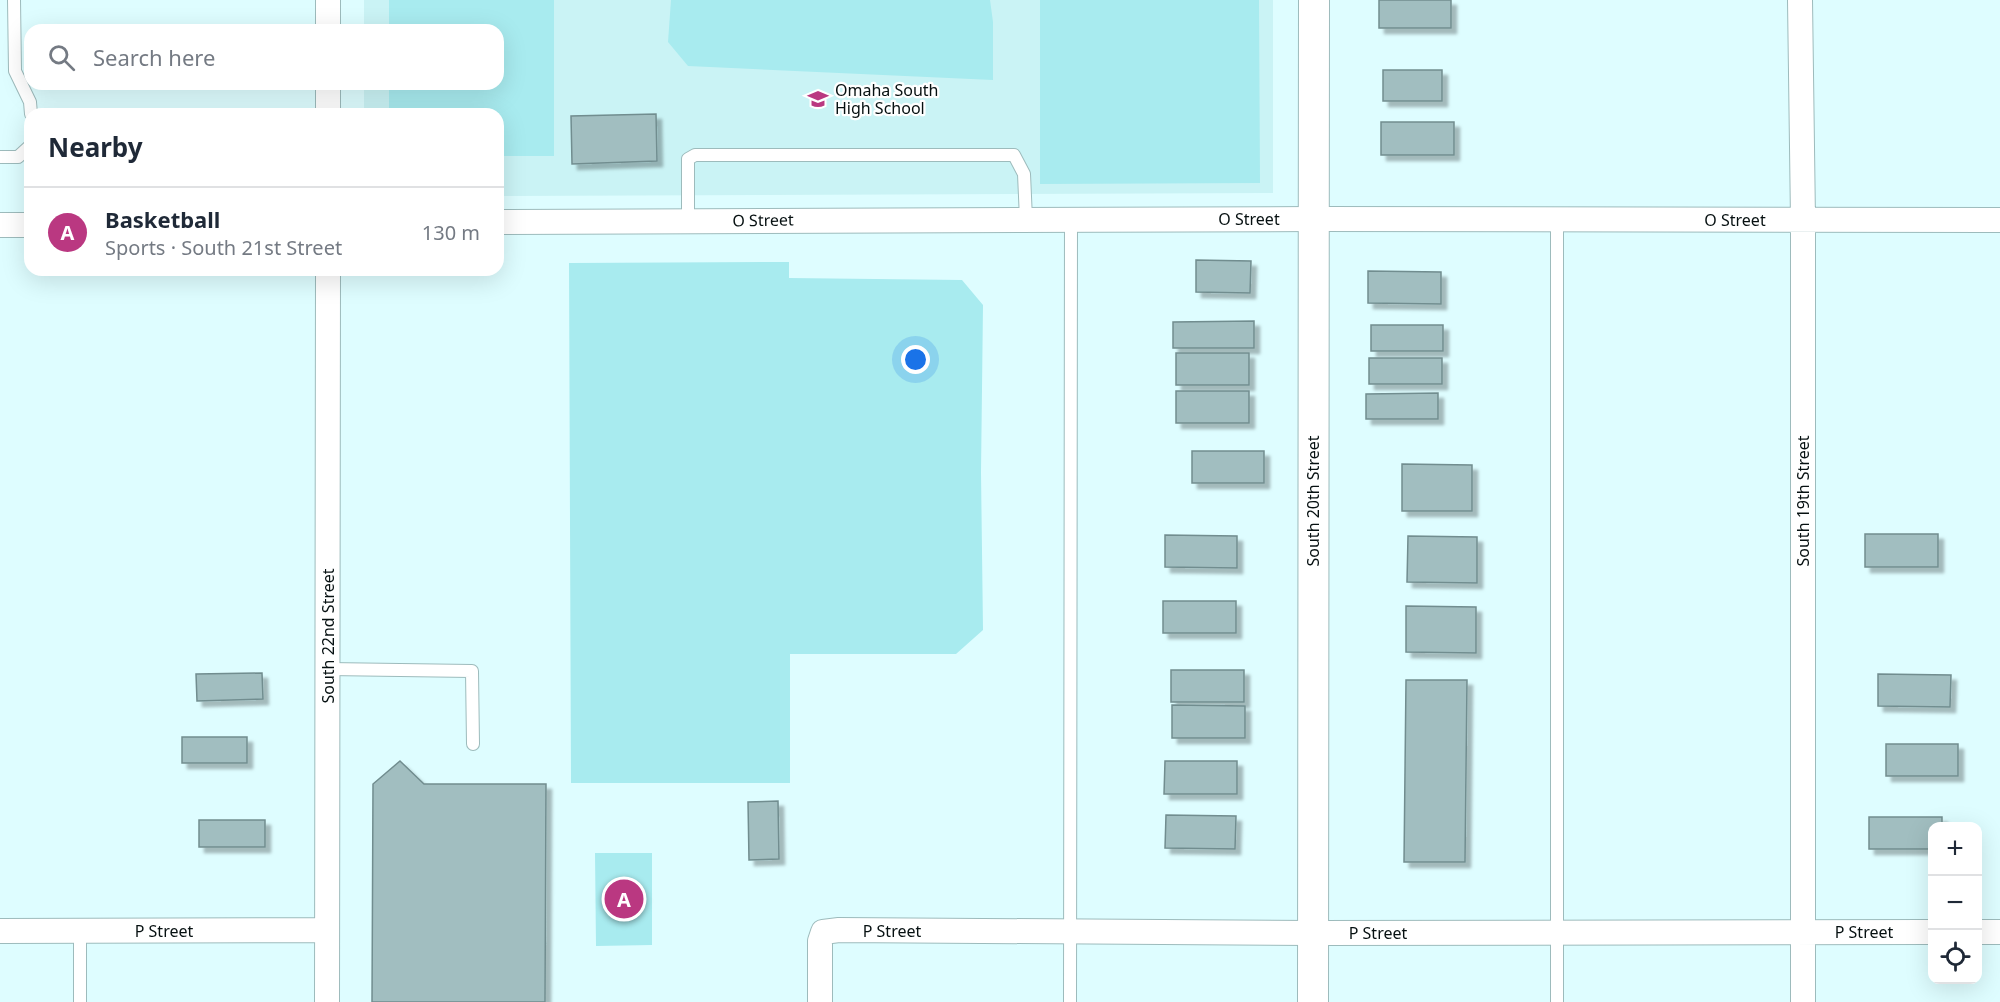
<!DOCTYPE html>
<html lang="en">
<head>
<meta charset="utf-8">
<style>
  body { margin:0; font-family:"Noto Sans",sans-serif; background:#f2f2f3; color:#1f2937 }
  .controls { position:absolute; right:18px; bottom:18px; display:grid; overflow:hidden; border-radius:12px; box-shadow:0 6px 24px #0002 }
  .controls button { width:54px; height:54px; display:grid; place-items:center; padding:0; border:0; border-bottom:2px solid #e0e1e3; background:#fff; color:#1f2937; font:30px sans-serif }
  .you { position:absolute; left:916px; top:360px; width:21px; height:21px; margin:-15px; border:4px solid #fff; border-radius:50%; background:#1a73e8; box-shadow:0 0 0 9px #1a73e833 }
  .badge { display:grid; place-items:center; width:39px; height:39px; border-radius:50%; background:#ba3881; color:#fff; font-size:20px; font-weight:700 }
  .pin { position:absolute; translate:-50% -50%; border:3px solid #fff; box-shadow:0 2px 6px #0006 }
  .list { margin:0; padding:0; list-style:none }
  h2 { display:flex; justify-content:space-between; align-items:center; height:78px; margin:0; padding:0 24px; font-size:26px }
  h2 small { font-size:20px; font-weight:400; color:#747a83 }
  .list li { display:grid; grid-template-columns:39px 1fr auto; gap:18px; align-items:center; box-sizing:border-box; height:90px; padding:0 24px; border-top:2px solid #e0e1e3 }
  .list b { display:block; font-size:22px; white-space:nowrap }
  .list p { margin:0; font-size:20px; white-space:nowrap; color:#747a83 }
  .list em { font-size:20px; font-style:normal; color:#747a83 }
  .icon { flex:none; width:33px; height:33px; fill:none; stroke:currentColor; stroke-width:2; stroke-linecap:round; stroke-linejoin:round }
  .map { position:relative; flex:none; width:2000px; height:1002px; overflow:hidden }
  .search { position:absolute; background:#fff; box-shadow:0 6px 24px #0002; left:24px; top:24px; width:480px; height:66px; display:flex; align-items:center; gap:15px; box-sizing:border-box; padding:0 21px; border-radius:18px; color:#747a83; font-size:22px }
  .panel { position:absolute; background:#fff; box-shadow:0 6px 24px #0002; left:24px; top:108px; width:480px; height:168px; border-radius:18px }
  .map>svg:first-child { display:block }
  .built { fill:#caf3f5 }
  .green { fill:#a8ebef }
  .building { fill:#a1bec0; stroke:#718d8f; stroke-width:1.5; filter:url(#shadow) }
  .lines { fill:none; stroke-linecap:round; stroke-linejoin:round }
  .service-casing { stroke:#9dbbbc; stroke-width:14 }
  .minor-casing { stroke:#9dbbbc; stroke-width:26 }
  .tertiary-casing { stroke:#9dbbbc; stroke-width:32 }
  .service { stroke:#fff; stroke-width:12 }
  .minor { stroke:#fff; stroke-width:24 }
  .tertiary { stroke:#fff; stroke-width:30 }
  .labels { text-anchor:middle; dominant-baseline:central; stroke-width:4.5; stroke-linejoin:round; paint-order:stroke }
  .poi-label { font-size:16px; fill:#061011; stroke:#fff; text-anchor:start }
  .street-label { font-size:16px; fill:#061011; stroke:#fff }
</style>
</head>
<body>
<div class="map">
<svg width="2000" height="1002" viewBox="0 0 2000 1002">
  <defs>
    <filter id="shadow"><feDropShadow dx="5.5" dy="5.5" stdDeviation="1.5" flood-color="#0004"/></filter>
  </defs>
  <rect width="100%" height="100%" fill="#defdff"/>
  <!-- built -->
  <path class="built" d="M364,0H1273V193L498,196V114H364V84H498V30H364Z"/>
  <!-- green -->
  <path class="green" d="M389,0H554V156H498V114H389V84H498V30H389Z
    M671,0H990L993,22V80L688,66L668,42Z
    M1040,0H1259L1260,183L1040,184Z
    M789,262V278L962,280L983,305L981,472L983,630L956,654H790V783H571L569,263Z
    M595,853H652V945L596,946Z"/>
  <!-- building -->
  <path class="building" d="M1379,0H1451V28H1379Z
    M1383,70H1442V101H1383Z
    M656,114L657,161L572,164L571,116Z
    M1381,122H1454V155H1381Z
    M1196,260L1251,261L1250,293L1196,292Z
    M1368,271L1441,272V304L1368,303Z
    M1254,321V348H1173V322Z
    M1371,325H1443V351H1371Z
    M1176,353H1249V385H1176Z
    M1369,358H1442V384H1369Z
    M1176,391H1249V423H1176Z
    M1438,393V419H1366V394Z
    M1192,451H1264V483H1192Z
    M1402,464L1472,465V511H1402Z
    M1865,534H1938V567H1865Z
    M1165,535L1237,536V568L1165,567Z
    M1408,536L1477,537V583L1407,582Z
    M1163,601H1236V633H1163Z
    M1406,606L1476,607V653L1406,652Z
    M1171,670H1244V702H1171Z
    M262,673L263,699L197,701L196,674Z
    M1878,674L1951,675L1950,707L1878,706Z
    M1406,680H1467L1465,862H1404Z
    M1172,705L1245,706V738H1172Z
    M182,737H247V763H182Z
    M1886,744H1958V776H1886Z
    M400,761L424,784H546L545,1002H372L373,784Z
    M1165,761H1237V794H1164Z
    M778,801L779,859L749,860L748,802Z
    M1166,815L1236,816L1235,849L1165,848Z
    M1869,817H1942V826H1932V849H1869Z
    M199,820H265V847H199Z"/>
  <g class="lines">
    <!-- service casing -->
    <g class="service-casing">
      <path id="service" d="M14,0L15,71L30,102L31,114
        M0,157H18L30,146
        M1557,219V1002
        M688,221V159L695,155H1014L1024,174L1026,219
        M328,669L472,671L473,744
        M80,931V1002
        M1070,1002L1071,219"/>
    </g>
    <!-- minor casing -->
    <g class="minor-casing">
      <path id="minor" d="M328,0V30
        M1800,0L1803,220V1002
        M328,84V114
        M498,222L1314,219L2000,220
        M0,225H30
        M0,931L327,930
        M1978,932H2000
        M327,1002L328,270
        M820,1002V941L823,932L839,930L1313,933L1932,932"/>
    </g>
    <!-- tertiary casing -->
    <g class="tertiary-casing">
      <path id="tertiary" d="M1313,1002L1314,0"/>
    </g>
    <!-- service -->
    <use href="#service" class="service"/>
    <!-- minor -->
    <use href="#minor" class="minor"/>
    <!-- tertiary -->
    <use href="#tertiary" class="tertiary"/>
  </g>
  <!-- icons -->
  <defs>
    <g id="school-bare" transform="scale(1.62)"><path d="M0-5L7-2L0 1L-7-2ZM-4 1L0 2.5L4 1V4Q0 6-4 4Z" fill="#ba3881" stroke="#fff" stroke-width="2.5" paint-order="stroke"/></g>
  </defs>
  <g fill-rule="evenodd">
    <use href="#school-bare" x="818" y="99"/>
  </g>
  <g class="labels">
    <!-- poi labels -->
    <g class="poi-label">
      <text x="835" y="90">Omaha South<tspan x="835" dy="18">High School</tspan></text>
    </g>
    <!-- street labels -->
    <g class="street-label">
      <text x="1249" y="219">O Street</text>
      <text transform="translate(763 220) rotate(-1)">O Street</text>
      <text x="1735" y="220">O Street</text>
      <text transform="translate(1313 501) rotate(-90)">South 20th Street</text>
      <text transform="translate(1803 501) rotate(-90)">South 19th Street</text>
      <text transform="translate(328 636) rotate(-90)">South 22nd Street</text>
      <text x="164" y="931">P Street</text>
      <text x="892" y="931">P Street</text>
      <text x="1864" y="932">P Street</text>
      <text x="1378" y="933">P Street</text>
    </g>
  </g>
</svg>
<div class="controls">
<button>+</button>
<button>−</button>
<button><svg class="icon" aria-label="locate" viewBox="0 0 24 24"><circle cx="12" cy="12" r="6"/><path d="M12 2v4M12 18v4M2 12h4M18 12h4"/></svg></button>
</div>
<div class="you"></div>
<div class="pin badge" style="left:624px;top:899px">A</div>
<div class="search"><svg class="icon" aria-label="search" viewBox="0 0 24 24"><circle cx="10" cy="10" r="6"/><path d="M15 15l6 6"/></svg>Search here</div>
<section class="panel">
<h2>Nearby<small></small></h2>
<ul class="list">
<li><span class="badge">A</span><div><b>Basketball</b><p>Sports · South 21st Street</p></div><em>130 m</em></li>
</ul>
</section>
</div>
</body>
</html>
